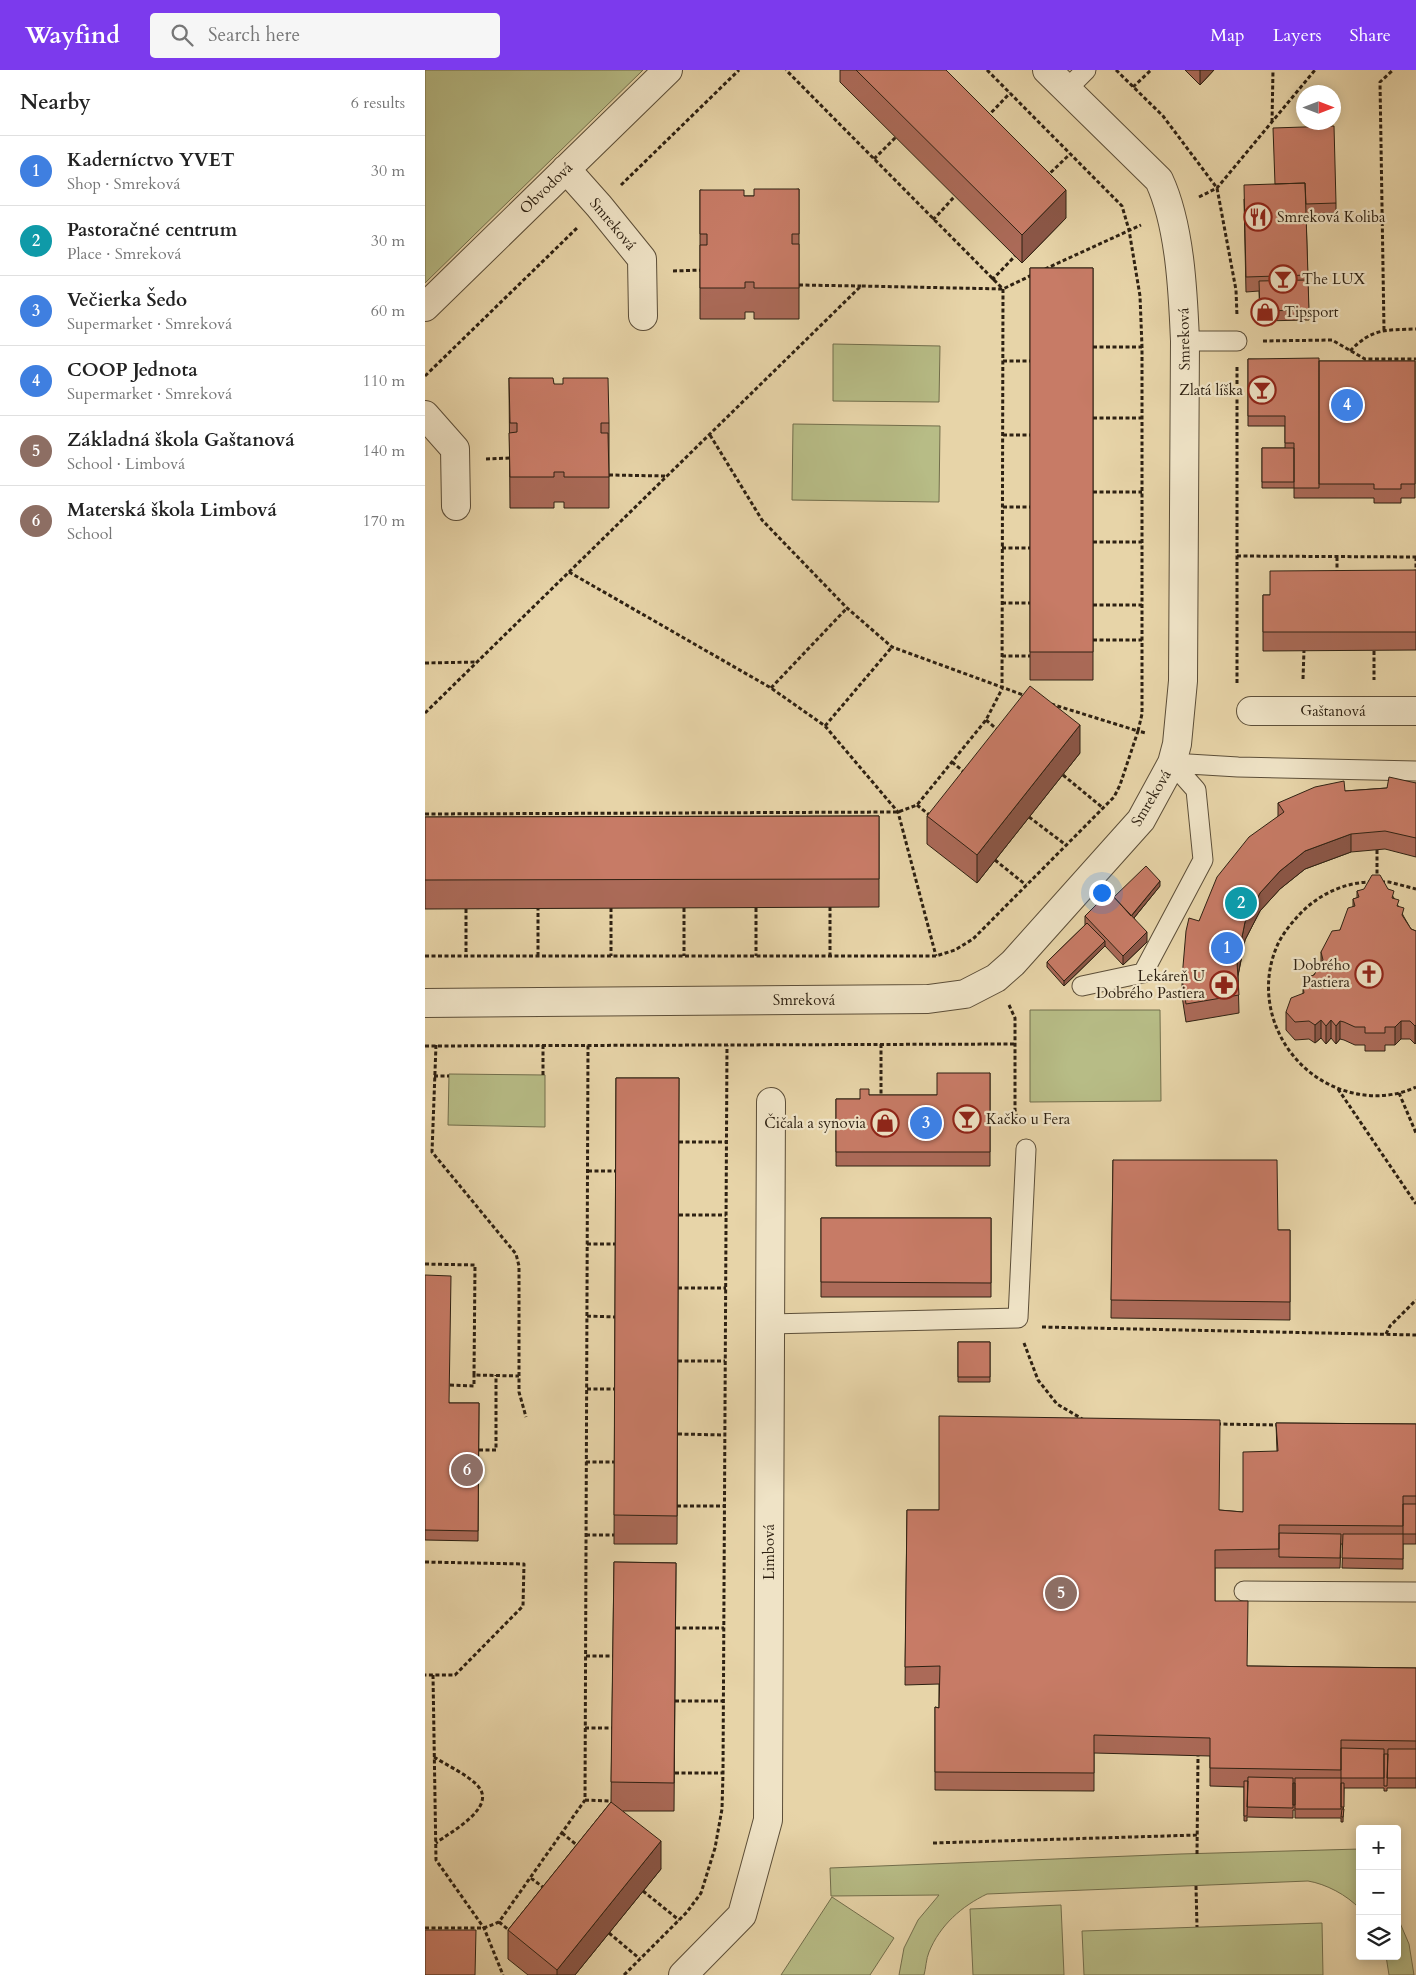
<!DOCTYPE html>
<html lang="en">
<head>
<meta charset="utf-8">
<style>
  body { margin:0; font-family:Cardo,serif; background:#f6f6f6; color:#222 }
  .controls { position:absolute; right:15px; bottom:15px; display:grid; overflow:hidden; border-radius:5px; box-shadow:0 2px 12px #0003 }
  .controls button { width:45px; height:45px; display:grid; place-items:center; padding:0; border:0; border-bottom:1px solid #e0e0e0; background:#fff; color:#222; font:25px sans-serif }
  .compass { position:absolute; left:871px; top:15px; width:45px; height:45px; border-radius:50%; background:#fff; box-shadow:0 2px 12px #0003; rotate:90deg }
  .you { position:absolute; left:676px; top:822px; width:18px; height:18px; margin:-12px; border:4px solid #fff; border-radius:50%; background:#1a73e8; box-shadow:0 0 0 8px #1a73e833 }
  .badge { display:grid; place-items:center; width:32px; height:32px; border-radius:50%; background:#7c3aed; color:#fff; font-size:16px; font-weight:700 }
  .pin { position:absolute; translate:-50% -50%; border:2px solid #fff; box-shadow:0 1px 5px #0006 }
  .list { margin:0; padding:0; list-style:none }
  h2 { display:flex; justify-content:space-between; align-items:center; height:65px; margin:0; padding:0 20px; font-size:21px }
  h2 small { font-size:16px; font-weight:400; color:#767676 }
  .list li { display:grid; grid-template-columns:32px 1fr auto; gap:15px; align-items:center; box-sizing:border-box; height:70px; padding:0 20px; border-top:1px solid #e0e0e0 }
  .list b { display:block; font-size:19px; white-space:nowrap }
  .list p { margin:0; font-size:16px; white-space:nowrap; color:#767676 }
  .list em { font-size:16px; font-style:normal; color:#767676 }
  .icon { flex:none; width:28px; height:28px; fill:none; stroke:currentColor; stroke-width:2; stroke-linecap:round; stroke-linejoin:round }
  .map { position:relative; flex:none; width:991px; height:1905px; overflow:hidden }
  header { display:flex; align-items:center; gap:30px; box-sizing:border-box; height:70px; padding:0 25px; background:#7c3aed; color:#fff }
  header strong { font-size:24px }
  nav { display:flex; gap:28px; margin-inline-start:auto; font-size:18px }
  .search { width:350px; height:45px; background:#f6f6f6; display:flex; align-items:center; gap:12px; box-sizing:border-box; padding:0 18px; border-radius:5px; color:#767676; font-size:19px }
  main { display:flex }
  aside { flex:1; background:#fff }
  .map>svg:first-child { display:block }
  .green { fill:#b7bc86; stroke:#726e4c }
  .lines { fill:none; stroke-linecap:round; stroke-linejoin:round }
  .lane-casing { stroke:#5c4e38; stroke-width:21 }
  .street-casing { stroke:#5c4e38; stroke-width:30 }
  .path { stroke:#2e2112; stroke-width:3; stroke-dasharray:4 2.5; stroke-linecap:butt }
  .lane { stroke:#efe3c6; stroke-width:19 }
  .street { stroke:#efe3c6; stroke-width:28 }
  .wall { fill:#ab6a58; stroke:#2e2112 }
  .shaded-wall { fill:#8b5647; stroke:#2e2112 }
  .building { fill:#c77b66; stroke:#2e2112 }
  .labels { text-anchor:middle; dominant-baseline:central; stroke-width:4.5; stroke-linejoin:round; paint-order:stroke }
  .street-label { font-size:15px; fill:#2e2112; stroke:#efe3c6 }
  .poi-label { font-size:15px; fill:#2e2112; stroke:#efe3c6; text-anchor:start }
</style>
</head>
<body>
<header>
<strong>Wayfind</strong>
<div class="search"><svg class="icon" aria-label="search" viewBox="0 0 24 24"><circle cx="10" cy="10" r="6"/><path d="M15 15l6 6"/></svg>Search here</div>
<nav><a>Map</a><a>Layers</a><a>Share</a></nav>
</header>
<main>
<aside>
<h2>Nearby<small>6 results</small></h2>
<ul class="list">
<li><span class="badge" style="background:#3f7fe0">1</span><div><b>Kaderníctvo YVET</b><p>Shop · Smreková</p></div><em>30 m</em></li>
<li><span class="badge" style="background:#0f9aa8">2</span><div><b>Pastoračné centrum</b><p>Place · Smreková</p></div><em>30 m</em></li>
<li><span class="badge" style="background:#3f7fe0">3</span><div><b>Večierka Šedo</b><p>Supermarket · Smreková</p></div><em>60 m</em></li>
<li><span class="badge" style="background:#3f7fe0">4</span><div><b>COOP Jednota</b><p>Supermarket · Smreková</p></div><em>110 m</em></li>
<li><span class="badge" style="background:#8d6e63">5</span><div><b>Základná škola Gaštanová</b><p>School · Limbová</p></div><em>140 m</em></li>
<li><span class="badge" style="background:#8d6e63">6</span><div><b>Materská škola Limbová</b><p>School</p></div><em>170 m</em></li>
</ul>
</aside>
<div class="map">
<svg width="991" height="1905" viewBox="0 0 991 1905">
  <rect width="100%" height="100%" fill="#e7d4a8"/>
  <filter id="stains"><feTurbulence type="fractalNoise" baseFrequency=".004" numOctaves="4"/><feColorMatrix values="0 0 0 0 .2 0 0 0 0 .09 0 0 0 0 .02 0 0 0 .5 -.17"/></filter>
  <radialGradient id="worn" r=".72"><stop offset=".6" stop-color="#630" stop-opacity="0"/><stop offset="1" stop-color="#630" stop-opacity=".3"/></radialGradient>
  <!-- green -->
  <path class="green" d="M0,0H218L0,213Z
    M408,274L515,276L514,332L408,331Z
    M368,354L515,356L514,432L367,430Z
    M605,940H735L736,1031L605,1032Z
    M24,1004L120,1005V1057L23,1055Z
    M935,1779V1839C922,1825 901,1814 883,1811L562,1824C537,1836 515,1855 504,1882C501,1889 501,1898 499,1905H474L479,1878L493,1850L514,1825L406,1826L405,1798L755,1784Z
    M407,1827L469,1868L445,1905H356Z
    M636,1835L639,1905H548L545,1839Z
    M972,1846L984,1874L989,1905H964L961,1886H972Z
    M897,1853L898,1905H659L657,1861Z"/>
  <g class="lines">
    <!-- lane casing -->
    <g class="lane-casing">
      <path id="lane" d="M641,20L661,0
        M760,271H812
        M747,693L813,697L991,701
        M657,916L718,903L778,790L771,720L747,693
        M345,1254L593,1248L601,1079
        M819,1521L991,1522"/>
    </g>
    <!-- street casing -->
    <g class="street-casing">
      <path id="street" d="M141,99L174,136L217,189L218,246
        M0,237L243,0
        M0,345L30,379L31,436
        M826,641H991
        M0,933L503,929L540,924L571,908L588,893L716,750L747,693L752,674L758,611L760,271C758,222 755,155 734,110L622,0
        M258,1905L317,1845L343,1750L346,1032"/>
    </g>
    <!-- path -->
    <path class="path" d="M562,0L697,136L704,160L715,226L717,277V644L713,661L626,634
      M691,0L738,46L792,118L811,220L812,246
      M708,17L726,0
      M562,47L585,23
      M847,52L848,0
      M449,89L471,67
      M621,107L645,84
      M196,115L314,0
      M774,127L792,118L890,0
      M508,150L530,126
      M620,199L716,155
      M248,201L279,200
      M567,210L590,186
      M374,215L436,216
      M959,260L955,12L968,0
      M838,271L907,270L940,289H991
      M668,277H717
      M925,281C947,258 961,260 991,259
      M578,291H605
      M812,297V613
      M0,306L152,158
      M668,348H717
      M285,365L337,450L422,538L467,577L601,626
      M578,365H605
      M61,389L87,388
      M184,405L242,406
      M668,422H717
      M578,437H605
      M668,472H717
      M577,478H605
      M812,486L991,487
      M912,487V502
      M991,487V505
      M144,502L346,618L400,656L473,742L511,886
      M577,533H605
      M668,535H717
      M668,570H717
      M949,581V610
      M577,586H605
      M0,593L52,592
      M878,609L879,580
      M346,618L422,538
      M0,643L436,216L578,219L607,205
      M561,650L574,661
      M400,656L467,577
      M527,692L539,702
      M638,705L678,738
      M492,735L507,747
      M0,744L473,742L492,735L561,650L577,619L578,219L361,0
      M604,747L641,775
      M952,780V809
      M570,790L601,815
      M947,812C919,812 892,825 873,846C864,856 855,867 850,881C828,940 864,1006 924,1022C946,1028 970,1027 991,1017
      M956,812H964L991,819
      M405,837V886
      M186,838V886
      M259,838V886
      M331,838V886
      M41,839V886
      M0,886H511L530,880L548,869L689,727L695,715L713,661L721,663
      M113,886V839
      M584,935L590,948V1040L594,1055
      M456,974V1029
      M11,975L7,1082L91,1184L94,1196V1322L101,1347
      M118,975V1005
      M0,976L590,974
      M9,1006H24
      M913,1019L991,1134
      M974,1023L991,1063
      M254,1072H301
      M163,1101H191
      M254,1145H301
      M162,1174H190
      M0,1194L50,1195L49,1305L94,1306
      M253,1218H301
      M162,1246L190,1247
      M617,1257L991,1265
      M961,1264L965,1256L991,1230
      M599,1273L613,1310L632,1334L659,1350
      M253,1291H300
      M25,1315L49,1316V1305
      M162,1319H189
      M792,1354L853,1355
      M253,1364L300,1365
      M54,1380H71V1305
      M161,1392H189
      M252,1436H300
      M161,1465H189
      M0,1492L99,1494L98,1536L30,1605H0
      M251,1558H299
      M161,1586H188
      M8,1605L11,1790L59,1858L78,1905
      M250,1631H298
      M160,1658H188
      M9,1687C23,1696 41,1704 52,1715C74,1737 25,1762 11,1773
      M250,1703H298
      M160,1730L186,1731
      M137,1763L153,1776
      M508,1773L773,1765
      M772,1784L773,1686
      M106,1808L119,1818
      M771,1816L772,1857
      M218,1821L254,1850
      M74,1852L85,1861
      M0,1858H59L74,1852L160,1730L163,975
      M184,1863L215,1889
      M199,1905L262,1842L276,1823L290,1778L297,1739L298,1703L302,975"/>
    <!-- lane -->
    <use href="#lane" class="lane"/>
    <!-- street -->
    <use href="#street" class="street"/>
  </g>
  <!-- wall -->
  <path class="wall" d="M415,0H521L641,148L597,193L415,12Z
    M760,0H789L775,15Z
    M850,114L911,133V143L881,144L884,250L835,251L834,221L821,222L819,129Z
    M374,119V249H329V242H320V249H275V120L319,126H329Z
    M605,198H668V610H605Z
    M823,289L894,291H990V428H976V433H949V428H869V418H837V378H860V356H823Z
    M84,308L129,314L184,353V438H139V432H129V438H85Z
    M991,500V580L838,581V525H845Z
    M655,683L552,813L502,774V746Z
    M991,713V787L960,779L926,782L880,799L855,819L835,841L820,870L813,906L814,943L761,952L757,926V908L774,851L853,746V733L920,721L962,718Z
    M454,746V837L0,839V747Z
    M735,816L709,848L722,872L698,895L680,876L639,916L622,897V892L660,855V846L689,827Z
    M963,819L969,828L979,847L986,859L991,861V973L990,974L985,969H976L970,975H960V981H940V975H930L919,970L915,969L911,974L906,968L901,974L896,968L890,973L884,969L870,970L861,960V942L878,923V916L883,915V907L889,905L896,893V882L915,860L928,836V829L932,828V821Z
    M565,1003V1096H411V1029H435L444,1025H512Z
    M191,1008H254L252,1474H189Z
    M688,1090L853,1160H865V1250L686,1248Z
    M396,1148H566V1227H396Z
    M0,1205L24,1333H54L53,1471L0,1470Z
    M533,1272H565V1312H533Z
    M851,1353L991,1354V1474H978V1499L917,1498L918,1474H916L915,1498H790V1531L822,1596L991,1598V1718H962V1721H959V1718H919L918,1752H916V1748H870V1740H868V1748L822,1747V1751H819V1717L785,1716V1686L669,1683V1721L510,1720V1637L514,1638V1614L480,1615L482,1440H794L818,1442L852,1381Z
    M189,1492L251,1493L249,1741H198L236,1799L150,1905H103L83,1889V1860L186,1732Z"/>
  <!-- shaded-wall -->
  <path class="shaded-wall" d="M775,0H789L775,15Z
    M641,120V148L597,193V165Z
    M655,655V683L552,813V785Z
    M926,764V782L880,799L855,819L835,841L820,870L812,910V892L820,852L835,823L855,801L880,781Z
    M735,811V816L704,854V849Z
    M722,862V872L698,895V886Z
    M680,871V876L639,916V911Z
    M896,950V968L890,973V955Z
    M906,950V968L901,974V956Z
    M915,951V969L911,974V956Z
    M976,951V969L970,975V957Z
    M991,955V973L990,974V956Z
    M236,1771V1799L150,1905H132V1900Z"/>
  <!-- building -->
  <path class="building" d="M431,0H521L641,120L597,165Z
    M909,56L911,133L881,134L880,113L850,114L848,58Z
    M880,113L883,205L821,207L819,115Z
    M329,119H374V164H367V174H374V218H329V212H320V218H275V175H282V164H275V120H319V126H329Z
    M605,198H668V582H605Z
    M883,210L884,240L835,241L834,211Z
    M894,288V418H869V373H860V346H823V289Z
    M894,291H990V414H976V419H949V414H894Z
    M84,308H128L129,314H138V308H183L184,353H176V363H183L184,407H139V402H129V407H85L84,363L92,362V353H85Z
    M837,378H869V412H837Z
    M991,500V562H838V525H845V501Z
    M605,616L655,655L552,785L502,746Z
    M964,707L991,713V768L960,761L926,764L880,781L855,801L835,823L820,852L812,892L814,925L761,934L757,908L761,861L764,848L774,851L792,807L824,767L859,742L853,733L890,717L919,711L920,721L962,718Z
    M454,746V809L0,810V747Z
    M721,796L735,811L706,846L689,827Z
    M947,805H955L963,819L969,821L967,828L974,830L972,836L979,838L977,845L986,859L991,861V955L990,956L985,951H976L970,957H960V963H940V957H930L919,952L915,951L911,956L906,950L901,956L896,950L890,955L884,951L870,952L861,942L866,928L879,923L878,916L884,914L883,907L889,905L898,890L896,882L907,861L915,860L923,838L930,836L928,829L934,827L932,821L939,819Z
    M684,822L722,862L698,886L660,846Z
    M662,853L680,871L639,911L622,892Z
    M512,1003H565V1082H411V1029H435V1019H444V1025H512Z
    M191,1008H254L252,1446L189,1445Z
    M688,1090H852L853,1160H865V1232L686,1230Z
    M396,1148H566V1213L396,1212Z
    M0,1205L26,1206L24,1333H54L53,1461L0,1460Z
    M533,1272H565V1307H533Z
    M514,1346L795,1350L794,1440L818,1442V1382L853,1381L851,1353L991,1354V1426H978V1456L854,1455V1479L790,1480V1531H823L822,1596L991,1598V1671L916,1670V1700L785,1698V1668L669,1665V1703L510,1702V1637L514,1638L515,1596L480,1597L482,1440H514Z
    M978,1434H991V1464H978Z
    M854,1463L916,1464L915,1488L854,1487Z
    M918,1464H978V1489L917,1488Z
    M189,1492L251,1493L249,1713L186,1712Z
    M916,1678L959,1679V1708H916Z
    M963,1679H991V1708H962Z
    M959,1684H963L962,1716H959Z
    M823,1707L868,1708V1738L822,1737Z
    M870,1708H916V1739H870Z
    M819,1711H823L822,1746H819Z
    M868,1713H870V1735H868Z
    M916,1713H919V1737H916Z
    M186,1732L236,1771L132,1900L83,1860Z
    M917,1739H919L918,1747H916Z
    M0,1860H51L50,1905H0Z"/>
  <!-- icons -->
  <defs>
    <g id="restaurant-ring" transform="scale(1.4375)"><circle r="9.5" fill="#efe3c6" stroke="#8f2418" stroke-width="1.5"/><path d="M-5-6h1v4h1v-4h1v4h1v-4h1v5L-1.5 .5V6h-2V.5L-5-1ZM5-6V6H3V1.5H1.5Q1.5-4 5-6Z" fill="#8f2418"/></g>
    <g id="bar-ring" transform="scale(1.4375)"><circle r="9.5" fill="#efe3c6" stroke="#8f2418" stroke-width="1.5"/><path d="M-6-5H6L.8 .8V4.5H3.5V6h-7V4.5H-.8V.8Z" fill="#8f2418"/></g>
    <g id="shop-ring" transform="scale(1.4375)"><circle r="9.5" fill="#efe3c6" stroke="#8f2418" stroke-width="1.5"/><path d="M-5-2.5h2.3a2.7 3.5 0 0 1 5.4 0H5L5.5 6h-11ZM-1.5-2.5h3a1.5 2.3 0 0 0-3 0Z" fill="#8f2418"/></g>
    <g id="church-ring" transform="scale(1.4375)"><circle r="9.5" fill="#efe3c6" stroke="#8f2418" stroke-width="1.5"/><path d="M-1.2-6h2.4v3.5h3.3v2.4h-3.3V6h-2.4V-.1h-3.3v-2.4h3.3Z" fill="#8f2418"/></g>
    <g id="pharmacy-ring" transform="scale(1.4375)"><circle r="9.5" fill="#efe3c6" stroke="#8f2418" stroke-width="1.5"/><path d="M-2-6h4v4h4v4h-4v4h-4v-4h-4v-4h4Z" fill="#8f2418"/></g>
  </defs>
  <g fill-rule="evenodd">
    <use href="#restaurant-ring" x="833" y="147"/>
    <use href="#bar-ring" x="858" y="209"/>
    <use href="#shop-ring" x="840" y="242"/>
    <use href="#bar-ring" x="837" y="320"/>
    <use href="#church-ring" x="944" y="904"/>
    <use href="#pharmacy-ring" x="799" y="915"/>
    <use href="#bar-ring" x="542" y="1049"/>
    <use href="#shop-ring" x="460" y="1053"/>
  </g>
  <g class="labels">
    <!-- street labels -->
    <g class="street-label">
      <text transform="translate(121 118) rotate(-44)">Obvodová</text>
      <text transform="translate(188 154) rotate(50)">Smreková</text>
      <text transform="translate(759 269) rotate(-91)">Smreková</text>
      <text x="908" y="641">Gaštanová</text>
      <text transform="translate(726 728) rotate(-59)">Smreková</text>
      <text x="379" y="930">Smreková</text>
      <text transform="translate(344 1482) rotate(-90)">Limbová</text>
    </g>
    <!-- poi labels -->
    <g class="poi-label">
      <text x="852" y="147">Smreková Koliba</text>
      <text x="877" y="209">The LUX</text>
      <text x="859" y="242">Tipsport</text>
      <text x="818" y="320" text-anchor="end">Zlatá líška</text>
      <text x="925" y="895" text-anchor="end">Dobrého<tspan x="925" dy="17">Pastiera</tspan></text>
      <text x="780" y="906" text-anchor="end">Lekáreň U<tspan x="780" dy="17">Dobrého Pastiera</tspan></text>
      <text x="561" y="1049">Kačko u Fera</text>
      <text x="441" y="1053" text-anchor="end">Čičala a synovia</text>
    </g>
  </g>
  <rect width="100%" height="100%" filter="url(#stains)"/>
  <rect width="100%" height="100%" fill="url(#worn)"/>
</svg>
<div class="controls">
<button>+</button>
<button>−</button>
<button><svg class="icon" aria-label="layers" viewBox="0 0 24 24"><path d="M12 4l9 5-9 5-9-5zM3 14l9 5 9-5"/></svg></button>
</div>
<svg class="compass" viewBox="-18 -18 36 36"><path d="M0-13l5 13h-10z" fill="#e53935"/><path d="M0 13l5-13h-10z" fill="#767676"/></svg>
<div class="you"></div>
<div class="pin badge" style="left:802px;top:878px;background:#3f7fe0">1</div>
<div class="pin badge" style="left:816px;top:833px;background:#0f9aa8">2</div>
<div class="pin badge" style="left:501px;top:1053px;background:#3f7fe0">3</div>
<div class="pin badge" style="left:922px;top:335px;background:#3f7fe0">4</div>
<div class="pin badge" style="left:636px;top:1523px;background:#8d6e63">5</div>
<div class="pin badge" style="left:42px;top:1400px;background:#8d6e63">6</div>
</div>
</main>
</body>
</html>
